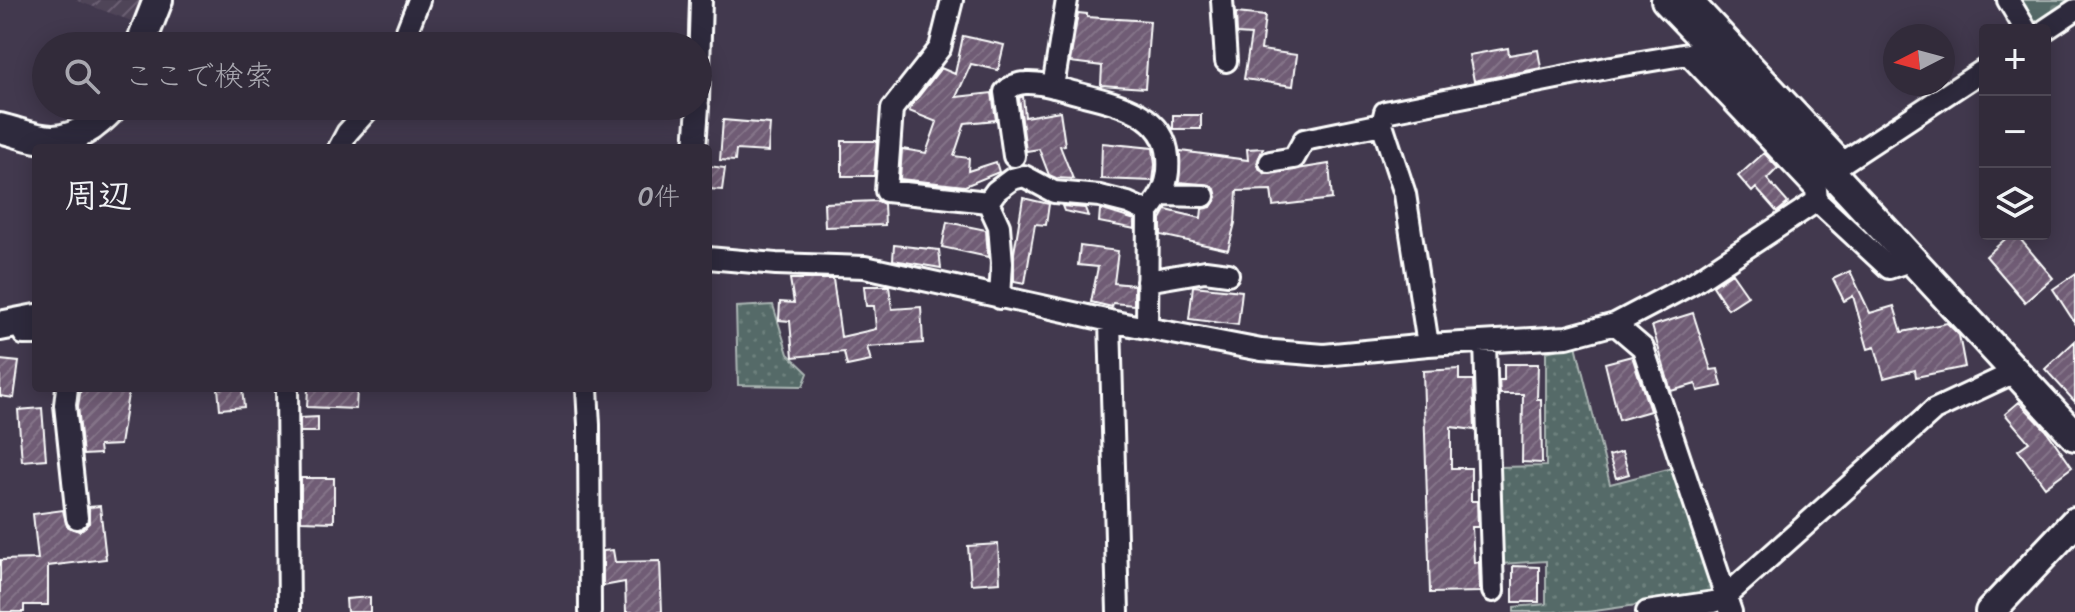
<!DOCTYPE html>
<html lang="ja">
<head>
<meta charset="utf-8">
<style>
  body { margin:0; font-family:Sriracha,"Klee One",sans-serif; background:#3a3342; color:#f1f3f6 }
  .controls { position:absolute; right:24px; top:24px; display:grid; overflow:hidden; border-radius:8px; box-shadow:0 4px 20px #0003 }
  .controls button { width:72px; height:72px; display:grid; place-items:center; padding:0; border:0; border-bottom:2px solid #4d4754; background:#322b3a; color:#f1f3f6; font:40px sans-serif }
  .compass { position:absolute; left:1883px; top:24px; width:72px; height:72px; border-radius:50%; background:#322b3a; box-shadow:0 4px 20px #0003; rotate:264deg }
  .list { margin:0; padding:0; list-style:none }
  h2 { display:flex; justify-content:space-between; align-items:center; height:104px; margin:0; padding:0 32px; font-size:34px }
  h2 small { font-size:26px; font-weight:400; color:#a8a7af }
  .icon { flex:none; width:44px; height:44px; fill:none; stroke:currentColor; stroke-width:2; stroke-linecap:round; stroke-linejoin:round }
  .map { position:relative; flex:none; width:2075px; height:612px; overflow:hidden }
  .search { position:absolute; background:#322b3a; box-shadow:0 4px 20px #0003; left:32px; top:32px; width:680px; height:88px; display:flex; align-items:center; gap:20px; box-sizing:border-box; padding:0 28px; border-radius:44px; color:#a8a7af; font-size:30px }
  .panel { position:absolute; background:#322b3a; box-shadow:0 4px 20px #0003; left:32px; top:144px; width:680px; height:248px; border-radius:8px }
  .map>svg:first-child { display:block }
  .industrial { fill:url(#industrial-furrows) }
  .grass { fill:url(#grass-dots); stroke:#aab5b3; stroke-width:2 }
  .cemetery { fill:url(#cemetery-stones); stroke:#aab5b3; stroke-width:2 }
  .building { fill:url(#building-hatch); stroke:#fff; stroke-width:2 }
  .lines { fill:none; stroke-linecap:round; stroke-linejoin:round }
  .street-casing { stroke:#fff; stroke-width:26 }
  .secondary-casing { stroke:#fff; stroke-width:34 }
  .street { stroke:#2f2a3d; stroke-width:20 }
  .secondary { stroke:#2f2a3d; stroke-width:28 }
</style>
</head>
<body>
<div class="map">
<svg width="2075" height="612" viewBox="0 0 2075 612">
  <defs>
    <pattern id="industrial-furrows" width="10" height="10" patternUnits="userSpaceOnUse" patternTransform="scale(2)"><rect width="10" height="10" fill="#504459"/><path d="M-1 1l2-2M0 10L10 0M9 11l2-2" fill="none" stroke="#6a6072"/></pattern>
    <pattern id="grass-dots" width="8" height="8" patternUnits="userSpaceOnUse" patternTransform="scale(2)"><rect width="8" height="8" fill="#556b67"/><path d="M2 2h.1M6 6h.1" fill="none" stroke="#6e817e" stroke-width="1.8" stroke-linecap="round"/></pattern>
    <pattern id="cemetery-stones" width="16" height="16" patternUnits="userSpaceOnUse" patternTransform="scale(2)"><rect width="16" height="16" fill="#556b67"/><path d="M2 7V4a2 2 0 0 1 4 0v3zM10 15v-3a2 2 0 0 1 4 0v3z" fill="#6e817e"/></pattern>
    <pattern id="building-hatch" width="6" height="6" patternUnits="userSpaceOnUse" patternTransform="scale(2)"><rect width="6" height="6" fill="#6f5c74"/><path d="M-1 1l2-2M0 6l6-6M5 7l2-2" fill="none" stroke="#857489"/></pattern>
  </defs>
  <rect width="100%" height="100%" fill="#42394e"/>
  <filter id="ink" filterUnits="userSpaceOnUse"><feTurbulence type="fractalNoise" baseFrequency=".0125" numOctaves="2"/><feDisplacementMap in="SourceGraphic" scale="16" xChannelSelector="R" yChannelSelector="G"/><feConvolveMatrix kernelMatrix="1 2 1 2 8 2 1 2 1" color-interpolation-filters="sRGB"/></filter>
  <g filter="url(#ink)">
    <!-- industrial -->
    <path class="industrial" d="M75,0H146L137,23Z"/>
    <!-- grass -->
    <path class="grass" d="M773,305L788,354L808,373L803,386L738,385L736,307Z
      M1576,345L1610,484L1676,467L1717,590L1713,594L1588,612H1514V607L1546,604V561L1501,564L1498,467L1546,466V352Z"/>
    <!-- cemetery -->
    <path class="cemetery" d="M2012,0H2075V1L2032,30Z"/>
    <!-- building -->
    <path class="building" d="M1078,13L1087,14V17L1150,21L1145,88L1101,85L1102,66L1070,62Z
      M1236,13L1265,16L1261,50L1297,55L1293,86L1244,79L1251,35L1237,34Z
      M963,36L1004,45L998,70L971,64L956,97L992,93L996,120L965,123L954,156L969,158L968,171L996,162L999,172L965,186L900,179L902,149L926,153L937,122L909,111L912,105L941,68L955,74Z
      M1508,48L1509,55L1538,50L1541,68L1474,81L1469,55Z
      M1023,96L1025,117L1060,111L1065,145L1060,146L1073,179L1056,178L1049,175L1039,149L1026,151L1019,98Z
      M1173,115H1201V129H1173Z
      M723,120L770,124L768,152L736,150L735,161L720,160Z
      M842,141H877L874,176H842Z
      M1102,143L1153,148L1155,165L1153,181L1101,179Z
      M1263,148L1257,163L1260,170L1266,174L1329,164L1332,199L1273,206L1271,190L1237,191L1235,223L1228,250L1161,235V219L1166,210L1201,218L1202,209L1211,207L1217,197L1215,189L1210,185L1179,182L1180,151L1248,160L1247,149Z
      M1764,153L1778,168L1767,179L1788,203L1777,212L1756,188L1752,192L1738,176Z
      M708,166L725,168L722,190L708,189Z
      M1023,198L1049,204L1046,225L1035,224L1025,283L1014,281V253Z
      M878,201L884,204L885,225L825,227L824,203Z
      M1062,206L1085,208L1088,216L1064,211Z
      M1100,209L1135,220V229L1099,222Z
      M947,222L986,230L988,257L942,247Z
      M2011,234H2016L2053,278L2025,302L1986,256Z
      M894,245L939,250L941,268L893,260Z
      M1080,246L1118,251L1114,283L1134,285V305L1113,303L1112,307L1091,302L1098,267L1078,265Z
      M1850,271L1870,313L1894,306L1902,332L1947,323L1959,335L1965,367L1916,377L1915,370L1884,378L1875,347L1868,349L1853,296L1844,301L1833,279Z
      M1732,273L1748,296L1728,309L1713,286Z
      M2075,274V323L2053,289Z
      M790,279H833L841,337L876,329L874,306H866L864,286H889L892,309L921,307L923,343L867,347L871,361L847,366L844,352L793,357L790,321L779,320L780,302L794,303Z
      M1193,286L1242,291L1238,325L1189,319Z
      M1693,313L1711,370L1718,369L1722,386L1698,391L1696,384L1671,391L1652,326Z
      M2075,341V402L2045,369Z
      M1632,356L1650,411L1619,420L1605,363Z
      M0,360L19,362L14,398L0,396Z
      M1504,364H1538L1537,399H1541L1542,463L1522,462L1523,394H1500L1499,380H1504Z
      M1459,369V380H1473L1475,430L1451,427V468H1471V501H1477L1478,527H1472L1474,563L1479,562L1480,592L1430,593L1423,371Z
      M81,388H129L120,445L99,446L100,454L83,455L78,406Z
      M218,388H242L244,407L220,409Z
      M308,388H357L356,409L307,407Z
      M2019,402L2046,430L2072,467L2045,487L2018,450L2029,442L2005,414Z
      M42,408L46,459L22,461L18,410Z
      M318,417V432H300V418Z
      M1622,452L1629,474L1616,478L1609,456Z
      M301,478H334V522L301,521Z
      M100,506L106,559L48,566V605H24V612H0V560L38,559L33,514L63,510L67,526L79,531L89,523V507Z
      M998,544L1000,582L971,584L968,546Z
      M613,550L615,562L660,561L662,612H626L625,582L603,586V551Z
      M1513,566L1539,567V602H1513Z
      M370,597V612H347L346,599Z"/>
    <g class="lines">
      <!-- street casing -->
      <g class="street-casing">
        <path id="street" d="M952,0L940,48L892,109L886,191L988,202L999,226L1002,263L1000,298
          M1222,0L1226,61
          M1692,0L1843,162
          M2008,0L2026,30
          M2045,30L2075,10
          M401,46L419,0
          M1053,87L1067,0
          M698,101L701,0
          M1382,124L1385,112L1612,67L1688,54L1816,189L1817,201
          M339,148L347,133L371,106
          M695,148L698,106
          M1014,156L1005,92C1011,86 1017,83 1026,83C1044,82 1064,90 1080,94C1116,103 1165,113 1168,157C1170,181 1163,195 1148,212L1147,328
          M1270,162L1294,158L1304,140L1382,124L1405,194L1428,345
          M1833,169L1985,69
          M1163,195L1204,196
          M988,202L996,191L1012,179L1024,176L1054,192L1100,196L1128,203L1148,212
          M708,258L776,264L865,267L1110,321L1261,350L1324,355L1428,345L1567,337L1615,324L1693,283L1817,201L1889,268L1913,260
          M1147,281L1205,271L1228,274
          M1110,321L1118,612
          M19,323L24,334H36
          M1615,324L1643,348L1731,612
          M1485,343L1493,591
          M67,388L65,405L77,518
          M287,388L289,612
          M587,388L589,425L590,612
          M1647,612L1714,602L1726,596L1934,410L2017,371"/>
      </g>
      <!-- secondary casing -->
      <g class="secondary-casing">
        <path id="secondary" d="M1666,0L1830,171L2075,436
          M140,46L158,0
          M0,128C36,137 56,150 90,127C99,120 106,115 113,106
          M0,326L36,319
          M1990,612L2075,522"/>
      </g>
      <!-- street -->
      <use href="#street" class="street"/>
      <!-- secondary -->
      <use href="#secondary" class="secondary"/>
    </g>
  </g>
</svg>
<div class="controls">
<button>+</button>
<button>−</button>
<button><svg class="icon" aria-label="layers" viewBox="0 0 24 24"><path d="M12 4l9 5-9 5-9-5zM3 14l9 5 9-5"/></svg></button>
</div>
<svg class="compass" viewBox="-18 -18 36 36"><path d="M0-13l5 13h-10z" fill="#e53935"/><path d="M0 13l5-13h-10z" fill="#a8a7af"/></svg>
<div class="search"><svg class="icon" aria-label="search" viewBox="0 0 24 24"><circle cx="10" cy="10" r="6"/><path d="M15 15l6 6"/></svg>ここで検索</div>
<section class="panel">
<h2>周辺<small>0件</small></h2>
<ul class="list">
</ul>
</section>
</div>
</body>
</html>
